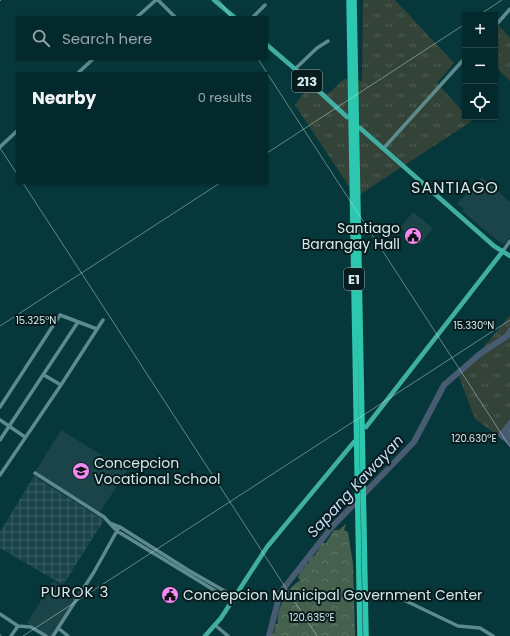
<!DOCTYPE html>
<html lang="en">
<head>
<meta charset="utf-8">
<style>
  body { margin:0; font-family:Poppins,sans-serif; background:#0d3134; color:#f1f3f6 }
  .controls { position:absolute; right:12px; top:12px; display:grid; overflow:hidden; border-radius:0px; box-shadow:0 1px 3px #0004 }
  .controls button { width:36px; height:36px; display:grid; place-items:center; padding:0; border:0; border-bottom:1px solid #254548; background:#04292c; color:#f1f3f6; font:20px sans-serif }
  .list { margin:0; padding:0; list-style:none }
  h2 { display:flex; justify-content:space-between; align-items:center; height:52px; margin:0; padding:0 16px; font-size:17px }
  h2 small { font-size:13px; font-weight:400; color:#97a6a9 }
  .icon { flex:none; width:22px; height:22px; fill:none; stroke:currentColor; stroke-width:2; stroke-linecap:round; stroke-linejoin:round }
  .map { position:relative; flex:none; width:510px; height:636px; overflow:hidden }
  .search { position:absolute; background:#04292c; box-shadow:0 1px 3px #0004; left:16px; top:16px; width:252px; height:44px; display:flex; align-items:center; gap:10px; box-sizing:border-box; padding:0 14px; border-radius:0px; color:#97a6a9; font-size:15px }
  .panel { position:absolute; background:#04292c; box-shadow:0 1px 3px #0004; left:16px; top:72px; width:252px; height:112px; border-radius:0px }
  .map>svg:first-child { display:block }
  .built { fill:#1a4448 }
  .industrial { fill:url(#industrial-grid) }
  .grass { fill:url(#grass-tufts) }
  .forest { fill:url(#forest-crowns) }
  .water { fill:url(#water-ripples) }
  .lines { fill:none; stroke-linecap:round; stroke-linejoin:round }
  .river { stroke:#475b71; stroke-width:6 }
  .minor { stroke:#5e8a8e; stroke-width:3.5 }
  .major { stroke:#40afa1; stroke-width:4.5 }
  .highway { stroke:#2cc7ae; stroke-width:5.5 }
  .ticks { fill:none; stroke:#d2e9eb; stroke-width:1; stroke-opacity:0.45 }
  .labels { text-anchor:middle; dominant-baseline:central; stroke-width:4; stroke-linejoin:round; paint-order:stroke }
  .shield { fill:#091b1d; stroke:#96abad; stroke-width:1 }
  .shield-label { font-size:13px; font-weight:bold; fill:#d2e9eb }
  .poi-label { font-size:14px; fill:#d2e9eb; stroke:#091b1d; text-anchor:start }
  .water-label { font-size:15px; font-style:italic; fill:#c7def9; stroke:#091b1d }
  .neighbourhood-label { font-size:15px; letter-spacing:1px; fill:#d2e9eb; stroke:#091b1d }
  .quarter-label { font-size:16px; letter-spacing:1px; fill:#d2e9eb; stroke:#091b1d }
  .ticks-label { font-size:10px; text-anchor:middle; fill:#d2e9eb; stroke:#091b1d; stroke-width:4; stroke-linejoin:round; paint-order:stroke }
</style>
</head>
<body>
<div class="map">
<svg width="510" height="636" viewBox="0 0 510 636">
  <defs>
    <pattern id="industrial-grid" width="8" height="8" patternUnits="userSpaceOnUse"><rect width="8" height="8" fill="#1a4448"/><path d="M0 4h8M4 0v8" fill="none" stroke="#3a5f63"/></pattern>
    <pattern id="grass-tufts" width="24" height="20" patternUnits="userSpaceOnUse"><rect width="24" height="20" fill="#334338"/><path d="M3 7l-1-3M5 7V3M7 7l1-3M15 17l-1-3M17 17v-4M19 17l1-3" fill="none" stroke="#505e55"/></pattern>
    <pattern id="forest-crowns" width="20" height="18" patternUnits="userSpaceOnUse"><rect width="20" height="18" fill="#45604d"/><path d="M2 6a3 3 0 1 1 6 0M12 15a3 3 0 1 1 6 0" fill="none" stroke="#5f7767"/></pattern>
    <pattern id="water-ripples" width="26" height="14" patternUnits="userSpaceOnUse"><rect width="26" height="14" fill="#475b71"/><path d="M2 4q2-2 4 0t4 0M15 11q2-2 4 0t4 0" fill="none" stroke="#617385"/></pattern>
  </defs>
  <rect width="100%" height="100%" fill="#06373b"/>
  <!-- built -->
  <path class="built" d="M482,177L510,202V237L503,245L462,211L464,209L457,204Z
    M413,212L433,228L420,244L400,228Z
    M61,430L127,471L100,512L35,472Z
    M53,581L77,595L51,636H48L27,623Z"/>
  <!-- industrial -->
  <path class="industrial" d="M34,476L104,520L63,585L0,548V532Z"/>
  <!-- grass -->
  <path class="grass" d="M363,0H395L454,63L437,83L465,114V117H468L472,121L356,197L295,105L309,86L328,94L344,79L362,81Z
    M495,21L510,38V81L495,66Z
    M510,315V419L497,435L475,419L459,377Z"/>
  <!-- forest -->
  <path class="forest" d="M346,524L344,530L348,532L353,564L355,636H271V633H274L275,625L278,623C275,612 289,584 300,581L298,577L301,570L305,567L304,565L309,563V559L315,555L323,542L325,544L334,530H339Z"/>
  <!-- water -->
  <path class="water" d="M510,419V446L497,435Z"/>
  <g class="lines">
    <!-- river -->
    <path class="river" d="M269,636L280,593L331,528L414,442L444,385L481,353L507,336L510,331"/>
    <!-- minor -->
    <path class="minor" d="M158,0L175,17
      M137,17L156,0
      M253,17L265,5
      M495,26L510,9
      M295,69L317,48L328,41
      M78,73L93,59
      M0,147L17,131
      M383,149L465,58
      M503,251L510,241
      M44,375L61,385
      M0,407L60,315L97,329
      M0,420L25,437
      M0,440L78,322
      M35,473L104,517L117,531L232,601
      M0,475L61,385L103,320
      M110,523L120,527L188,570L235,597
      M406,601L458,626L480,628L493,636
      M0,614L18,626L31,627L46,636
      M215,625L228,636
      M58,628L68,636
      M11,636L18,626
      M53,636L94,572L118,529"/>
    <!-- major -->
    <path class="major" d="M214,0L234,17
      M267,45L295,69L347,117
      M360,128L494,246L510,256
      M366,427L503,251
      M205,636L221,618L267,547L354,442"/>
    <!-- highway -->
    <path class="highway" d="M349,0L360,636
      M354,0L366,636"/>
  </g>
  <!-- ticks -->
  <path class="ticks" d="M219,0L231,17M0,1L1,0M479,15L502,0M258,59L267,73M267,73L510,447M0,148L17,174M267,153L465,24M23,183L317,636M0,326L220,183M0,634L1,636M23,636L510,320"/>
  <!-- icons -->
  <defs>
    <g id="civic-disc" transform="scale(0.9)"><circle r="9.5" fill="#f28af2" stroke="#091b1d"/><path d="M-.6-6.5H3V-4.5H.6V-3L4-1V1h2V6H-6V1h2V-1L-.6-3ZM-1.2 2.5V6h2.4V2.5Z" fill="#111"/></g>
    <g id="school-disc" transform="scale(0.9)"><circle r="9.5" fill="#f28af2" stroke="#091b1d"/><path d="M0-5L7-2L0 1L-7-2ZM-4 1L0 2.5L4 1V4Q0 6-4 4Z" fill="#111"/></g>
  </defs>
  <g fill-rule="evenodd">
    <use href="#civic-disc" x="413" y="236"/>
    <use href="#school-disc" x="81" y="471"/>
    <use href="#civic-disc" x="170" y="595"/>
  </g>
  <g class="labels">
    <!-- shield labels -->
    <g class="shield">
      <rect x="292" y="70" width="30" height="22" rx="3"/>
      <rect x="344" y="268" width="20" height="22" rx="3"/>
    </g>
    <g class="shield-label">
      <text x="307" y="81">213</text>
      <text x="354" y="279">E1</text>
    </g>
    <!-- poi labels -->
    <g class="poi-label">
      <text x="400" y="228" text-anchor="end">Santiago<tspan x="400" dy="16">Barangay Hall</tspan></text>
      <text x="94" y="463">Concepcion<tspan x="94" dy="16">Vocational School</tspan></text>
      <text x="183" y="595">Concepcion Municipal Government Center</text>
    </g>
    <!-- water labels -->
    <g class="water-label">
      <text transform="translate(355 486) rotate(-47)">Sapang Kawayan</text>
    </g>
    <!-- neighbourhood labels -->
    <g class="neighbourhood-label">
      <text x="75" y="591">PUROK 3</text>
    </g>
    <!-- quarter labels -->
    <g class="quarter-label">
      <text x="455" y="187">SANTIAGO</text>
    </g>
  </g>
  <g class="ticks-label">
    <text x="36" y="324">15.325°N</text>
    <text x="474" y="329">15.330°N</text>
    <text x="474" y="442">120.630°E</text>
    <text x="312" y="621">120.635°E</text>
  </g>
</svg>
<div class="controls">
<button>+</button>
<button>−</button>
<button><svg class="icon" aria-label="locate" viewBox="0 0 24 24"><circle cx="12" cy="12" r="6"/><path d="M12 2v4M12 18v4M2 12h4M18 12h4"/></svg></button>
</div>
<div class="search"><svg class="icon" aria-label="search" viewBox="0 0 24 24"><circle cx="10" cy="10" r="6"/><path d="M15 15l6 6"/></svg>Search here</div>
<section class="panel">
<h2>Nearby<small>0 results</small></h2>
<ul class="list">
</ul>
</section>
</div>
</body>
</html>
